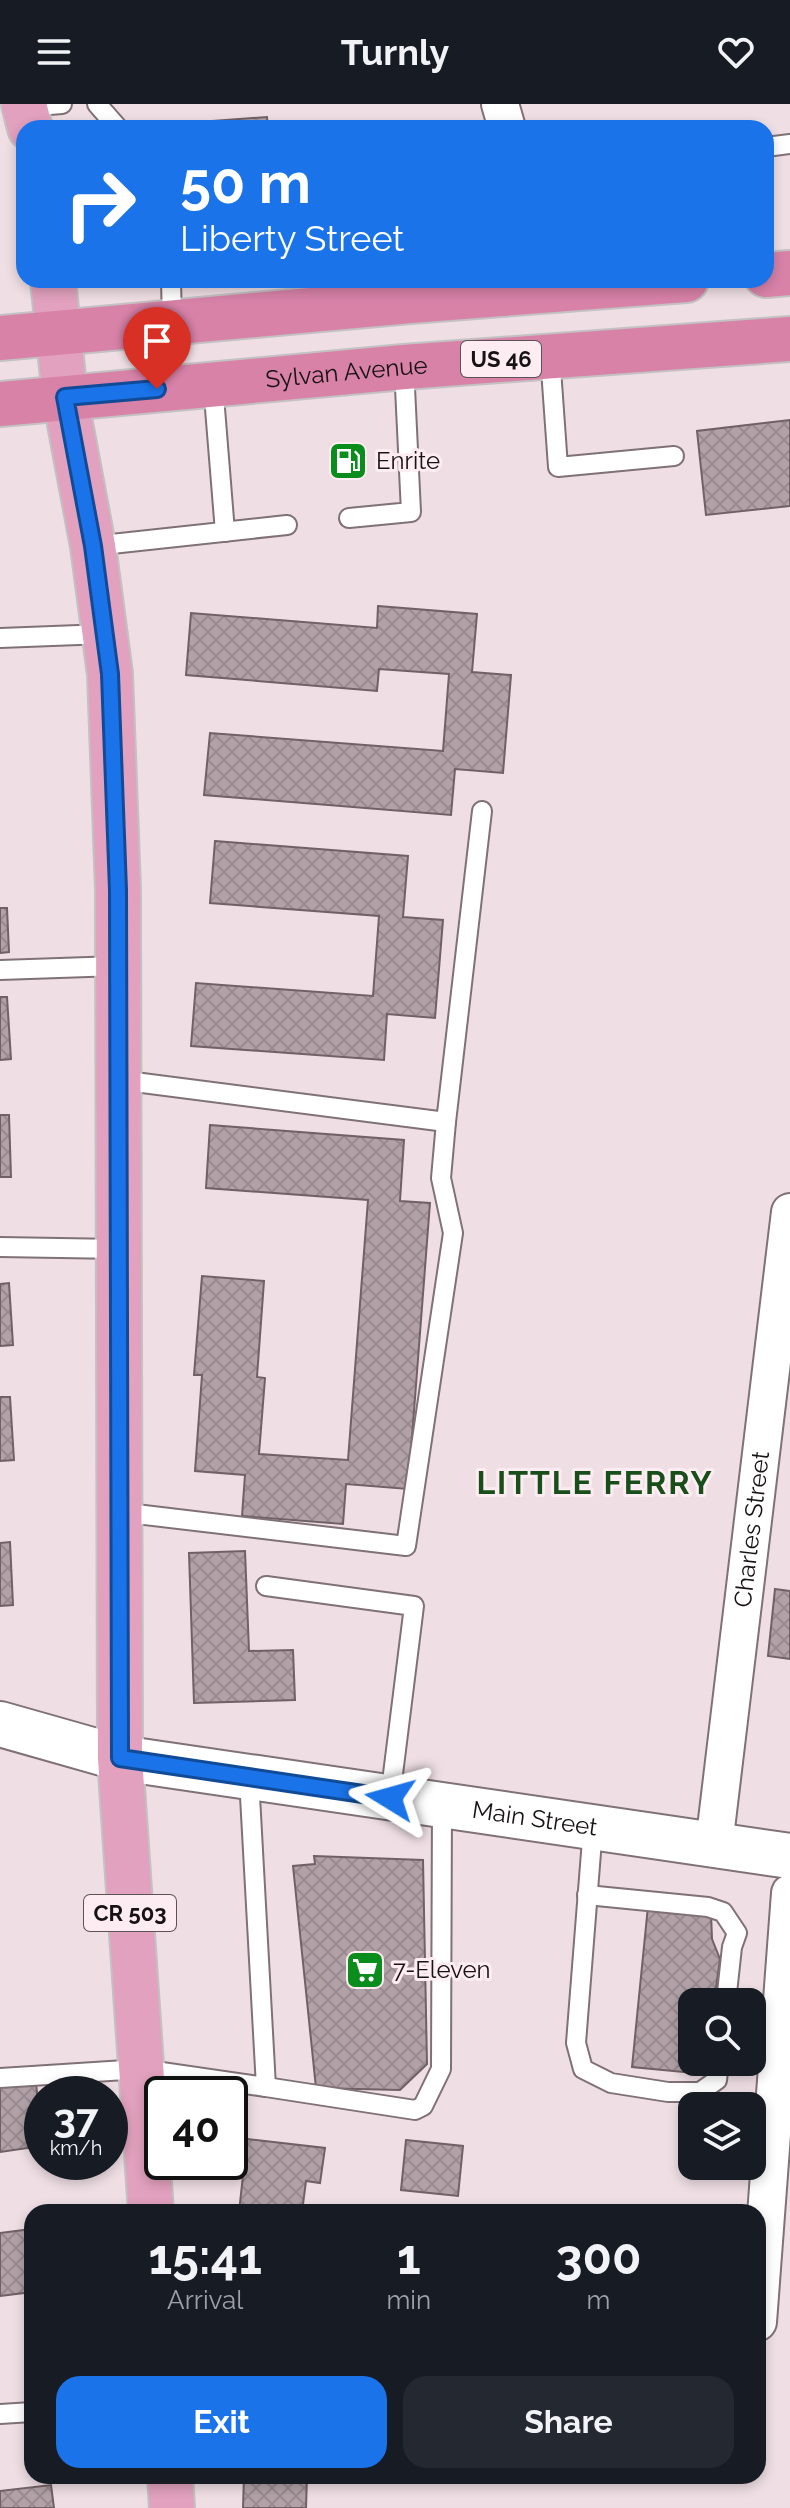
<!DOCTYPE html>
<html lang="en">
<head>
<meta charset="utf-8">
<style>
  :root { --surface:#171b24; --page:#242831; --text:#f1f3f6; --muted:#9ea1a6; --accent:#1a73e8 }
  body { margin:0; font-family:Raleway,sans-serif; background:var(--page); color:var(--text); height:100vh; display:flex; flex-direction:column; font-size:30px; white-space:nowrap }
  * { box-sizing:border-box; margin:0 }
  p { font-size:26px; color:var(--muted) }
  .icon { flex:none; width:44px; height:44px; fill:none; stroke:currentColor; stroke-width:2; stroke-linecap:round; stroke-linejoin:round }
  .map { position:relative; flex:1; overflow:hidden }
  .side { position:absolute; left:24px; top:2100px; width:742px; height:280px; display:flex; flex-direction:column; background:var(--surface); border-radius:24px; box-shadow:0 4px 12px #0003 }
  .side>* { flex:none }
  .hud { position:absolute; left:16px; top:16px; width:758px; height:168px; border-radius:24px; box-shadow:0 4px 12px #0003; background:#1a73e8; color:#fff; overflow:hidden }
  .controls { position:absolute; left:678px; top:1884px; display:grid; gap:16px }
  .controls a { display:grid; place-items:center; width:88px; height:88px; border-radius:16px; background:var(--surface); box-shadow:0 4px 12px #0003; font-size:40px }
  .speed { position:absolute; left:24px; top:1972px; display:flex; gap:16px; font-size:40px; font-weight:700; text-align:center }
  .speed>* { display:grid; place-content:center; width:104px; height:104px; border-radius:50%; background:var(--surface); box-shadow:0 4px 12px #0003; line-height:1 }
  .speed small { font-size:20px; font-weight:400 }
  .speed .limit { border:4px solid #111; border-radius:12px; background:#fff; color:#111 }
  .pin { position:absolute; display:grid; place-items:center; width:68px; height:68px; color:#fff; margin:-82px -34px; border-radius:50% 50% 50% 0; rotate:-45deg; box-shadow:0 0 8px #0007 }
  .pin .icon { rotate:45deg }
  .me { position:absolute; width:88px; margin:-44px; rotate:278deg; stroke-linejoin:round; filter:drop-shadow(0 0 6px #0008) }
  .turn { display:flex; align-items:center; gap:28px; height:168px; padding:0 32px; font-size:36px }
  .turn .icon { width:104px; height:104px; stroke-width:2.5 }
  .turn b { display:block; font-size:56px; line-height:68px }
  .eta { display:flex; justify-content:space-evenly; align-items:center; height:136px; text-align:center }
  .eta b { font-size:48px; font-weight:700; line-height:56px }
  .button { display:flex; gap:16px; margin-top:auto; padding:16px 32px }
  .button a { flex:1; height:92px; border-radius:24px; background:var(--accent); color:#fff; font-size:32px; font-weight:700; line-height:92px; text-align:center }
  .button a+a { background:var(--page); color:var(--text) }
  header { display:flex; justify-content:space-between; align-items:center; height:104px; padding:0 32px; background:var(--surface); font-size:36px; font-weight:700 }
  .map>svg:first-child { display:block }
  .building { fill:url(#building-cross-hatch); stroke:#706166; stroke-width:2 }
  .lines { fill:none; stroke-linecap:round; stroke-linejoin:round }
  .service-casing { stroke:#7f7176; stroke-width:22 }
  .minor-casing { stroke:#7f7176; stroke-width:40 }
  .tertiary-casing { stroke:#7f7176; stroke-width:48 }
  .primary-casing { stroke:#c3c1c2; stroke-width:48 }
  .trunk-casing { stroke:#c3c1c2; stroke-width:48 }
  .service { stroke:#fff; stroke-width:18 }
  .minor { stroke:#fff; stroke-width:36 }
  .tertiary { stroke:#fff; stroke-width:44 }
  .primary { stroke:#e2a1be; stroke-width:44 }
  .trunk { stroke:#d882a8; stroke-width:44 }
  .route-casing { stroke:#114b97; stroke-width:20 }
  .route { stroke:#1a73e8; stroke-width:14 }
  .labels { text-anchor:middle; stroke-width:6; stroke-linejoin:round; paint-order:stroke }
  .shield { fill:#fdecf2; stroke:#5c5357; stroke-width:2 }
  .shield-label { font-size:22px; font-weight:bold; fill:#171214 }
  .street-label { font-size:24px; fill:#171214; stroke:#fdecf2 }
  .poi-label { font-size:24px; fill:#171214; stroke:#fdecf2; text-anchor:start }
  .district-label { font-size:32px; font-weight:bold; letter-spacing:2px; fill:#184e1a; stroke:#fdecf2 }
</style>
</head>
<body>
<header><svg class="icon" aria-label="menu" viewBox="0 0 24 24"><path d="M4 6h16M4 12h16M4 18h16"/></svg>Turnly<svg class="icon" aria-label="heart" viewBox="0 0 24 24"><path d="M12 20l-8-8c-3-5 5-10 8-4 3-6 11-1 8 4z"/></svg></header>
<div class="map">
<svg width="790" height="2404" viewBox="0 0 790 2404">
  <defs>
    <pattern id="building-cross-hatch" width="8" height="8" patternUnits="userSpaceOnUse" patternTransform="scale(2)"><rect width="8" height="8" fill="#b2a2a8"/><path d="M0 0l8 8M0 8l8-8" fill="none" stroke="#988a90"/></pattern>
  </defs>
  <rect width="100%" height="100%" fill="#efdfe5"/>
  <!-- building -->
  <g class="building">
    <polygon points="267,13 268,24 186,24 186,19"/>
    <polygon points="790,316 790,402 706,411 697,327"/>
    <polygon points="378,502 477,510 472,568 511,571 503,669 455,665 451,711 204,691 210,629 443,647 449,570 379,565 377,587 186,571 191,509 377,524"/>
    <polygon points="215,737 408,752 403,813 443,816 435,914 387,910 384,956 191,942 196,879 373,892 379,812 210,799"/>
    <polygon points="0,804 7,804 9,848 0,849"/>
    <polygon points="0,893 7,893 11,955 0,956"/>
    <polygon points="0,1011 9,1011 11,1073 0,1073"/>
    <polygon points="210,1021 404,1036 400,1097 430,1099 408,1385 346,1380 343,1420 242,1412 245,1371 195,1367 202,1271 194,1271 202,1172 264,1177 257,1273 265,1274 259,1350 348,1356 368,1096 206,1084"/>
    <polygon points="9,1179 13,1241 0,1242 0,1180"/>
    <polygon points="0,1293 10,1293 14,1356 0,1357"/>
    <polygon points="10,1438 13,1501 0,1502 0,1439"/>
    <polygon points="245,1447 249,1547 293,1546 295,1596 194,1599 189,1449"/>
    <polygon points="775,1485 790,1487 790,1555 768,1552"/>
    <polygon points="314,1752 423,1756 427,1960 400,1986 316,1984 293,1762 315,1760"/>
    <polygon points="648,1802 711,1809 712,1835 720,1855 714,1898 692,1898 692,1958 706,1958 704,1970 632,1963"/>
    <polygon points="36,1978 42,2042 0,2048 0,1982"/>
    <polygon points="247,2035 325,2044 320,2079 306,2077 302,2108 239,2108"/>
    <polygon points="406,2036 463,2042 458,2092 401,2086"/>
    <polygon points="32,2125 32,2188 0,2192 0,2129"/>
    <polygon points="244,2372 307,2372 306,2404 243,2404"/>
    <polygon points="51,2381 54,2404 0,2404 0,2387"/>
  </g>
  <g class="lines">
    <defs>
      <g id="service">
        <polyline points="97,0 118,24"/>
        <polyline points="25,3 62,0"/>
        <polyline points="766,43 790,40"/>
        <polyline points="171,176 172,219"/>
        <polyline points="550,251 558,363 674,352"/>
        <polyline points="213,280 225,428"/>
        <polyline points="349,414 411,408 404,263"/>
        <polyline points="93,442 287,421"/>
        <polyline points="0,534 105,530"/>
        <polyline points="0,866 118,862"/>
        <polyline points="119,976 446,1018 482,707"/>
        <polyline points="0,1143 119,1145"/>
        <polyline points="119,1408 406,1442 453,1129 441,1074 446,1018"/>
        <polyline points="266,1482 414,1502 390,1694"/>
        <polyline points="593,1723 576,1939 583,1965 611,1979 668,1988 700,1988 717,1976 719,1958"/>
        <polyline points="587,1791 708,1803 723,1808 737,1829 732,1843 726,1898"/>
        <polyline points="0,1974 141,1965 266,1983 249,1674"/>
        <polyline points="266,1983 415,2006 423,2002 441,1965 442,1701"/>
        <polyline points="0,2310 32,2308"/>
      </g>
      <g id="minor">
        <polyline points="500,0 507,24"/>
        <path id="s1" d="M714,1741L790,1108"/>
        <polyline points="758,2218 790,1789"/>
      </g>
      <g id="tertiary">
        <path id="s2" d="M0,1620L120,1654L790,1752"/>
      </g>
      <g id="primary">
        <polyline points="24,0 30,24"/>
        <polyline points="53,176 65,293 93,442 110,570 118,786 120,1654 151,2108"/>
        <polyline points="170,2372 172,2404"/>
      </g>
      <g id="trunk">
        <polyline points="766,171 790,169"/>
        <polyline points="0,234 410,197 686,176"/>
        <path id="s3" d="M0,300L404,263L790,235"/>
      </g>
    </defs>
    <!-- service casing -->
    <use href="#service" class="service-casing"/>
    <!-- minor casing -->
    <use href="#minor" class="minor-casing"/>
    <!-- tertiary casing -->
    <use href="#tertiary" class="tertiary-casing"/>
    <!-- primary casing -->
    <use href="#primary" class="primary-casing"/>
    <!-- trunk casing -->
    <use href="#trunk" class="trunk-casing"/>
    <!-- service -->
    <use href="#service" class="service"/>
    <!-- minor -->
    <use href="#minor" class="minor"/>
    <!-- tertiary -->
    <use href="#tertiary" class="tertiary"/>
    <!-- primary -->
    <use href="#primary" class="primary"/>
    <!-- trunk -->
    <use href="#trunk" class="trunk"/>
  </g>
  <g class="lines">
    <defs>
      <polyline id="route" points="157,285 65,293 93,442 110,570 118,786 120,1654 390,1694"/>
    </defs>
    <!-- route casing -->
    <use href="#route" class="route-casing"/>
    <!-- route -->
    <use href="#route" class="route"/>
  </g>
  <!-- icons -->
  <defs>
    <symbol id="fuel-square" viewBox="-11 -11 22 22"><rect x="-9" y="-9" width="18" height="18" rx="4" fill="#0a8d1c" stroke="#fdecf2"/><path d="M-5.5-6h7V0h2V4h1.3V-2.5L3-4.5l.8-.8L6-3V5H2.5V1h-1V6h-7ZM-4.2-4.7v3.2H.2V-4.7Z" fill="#fff"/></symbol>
    <symbol id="supermarket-square" viewBox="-11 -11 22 22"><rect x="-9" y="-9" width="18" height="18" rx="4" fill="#0a8d1c" stroke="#fdecf2"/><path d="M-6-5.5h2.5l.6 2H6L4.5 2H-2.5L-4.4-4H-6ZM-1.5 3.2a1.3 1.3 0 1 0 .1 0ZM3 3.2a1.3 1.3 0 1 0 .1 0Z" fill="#fff"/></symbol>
  </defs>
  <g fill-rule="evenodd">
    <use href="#fuel-square" x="326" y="335" width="44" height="44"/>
    <use href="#supermarket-square" x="343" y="1844" width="44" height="44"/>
  </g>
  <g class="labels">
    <!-- shield labels -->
    <g class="shield">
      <rect x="461" y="237" width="80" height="36" rx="6"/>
      <rect x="84" y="1791" width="92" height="36" rx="6"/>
    </g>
    <g class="shield-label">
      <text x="501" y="263">US 46</text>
      <text x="130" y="1817">CR 503</text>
    </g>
    <!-- street labels -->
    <g class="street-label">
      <text dy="8" stroke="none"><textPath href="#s3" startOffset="348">Sylvan Avenue</textPath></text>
      <text dy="8" stroke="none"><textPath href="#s1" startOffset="318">Charles Street</textPath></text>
      <text dy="8" stroke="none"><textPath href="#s2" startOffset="544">Main Street</textPath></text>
    </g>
    <!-- poi labels -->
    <g class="poi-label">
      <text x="376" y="365">Enrite</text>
      <text x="393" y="1874">7-Eleven</text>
    </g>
    <!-- district labels -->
    <g class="district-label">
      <text x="595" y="1390">LITTLE FERRY</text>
    </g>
  </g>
</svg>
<div class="controls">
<a><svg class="icon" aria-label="search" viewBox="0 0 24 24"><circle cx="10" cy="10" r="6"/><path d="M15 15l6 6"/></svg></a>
<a><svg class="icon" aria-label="layers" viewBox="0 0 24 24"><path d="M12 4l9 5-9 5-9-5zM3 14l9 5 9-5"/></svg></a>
</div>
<div class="speed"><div>37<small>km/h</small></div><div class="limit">40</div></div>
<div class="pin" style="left:157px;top:285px;background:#d93025"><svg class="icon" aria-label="arrive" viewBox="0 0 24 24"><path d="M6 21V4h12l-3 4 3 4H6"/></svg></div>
<svg class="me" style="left:390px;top:1694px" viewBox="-20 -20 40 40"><path d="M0-17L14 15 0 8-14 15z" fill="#1a73e8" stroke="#fff" stroke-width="4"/></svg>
<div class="hud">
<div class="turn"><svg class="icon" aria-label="right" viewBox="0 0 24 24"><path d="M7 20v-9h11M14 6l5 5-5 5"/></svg><div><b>50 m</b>Liberty Street</div></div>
</div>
<section class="side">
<div class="eta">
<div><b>15:41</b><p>Arrival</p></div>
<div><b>1</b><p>min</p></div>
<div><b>300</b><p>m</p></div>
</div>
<div class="button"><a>Exit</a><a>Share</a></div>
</section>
</div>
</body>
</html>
